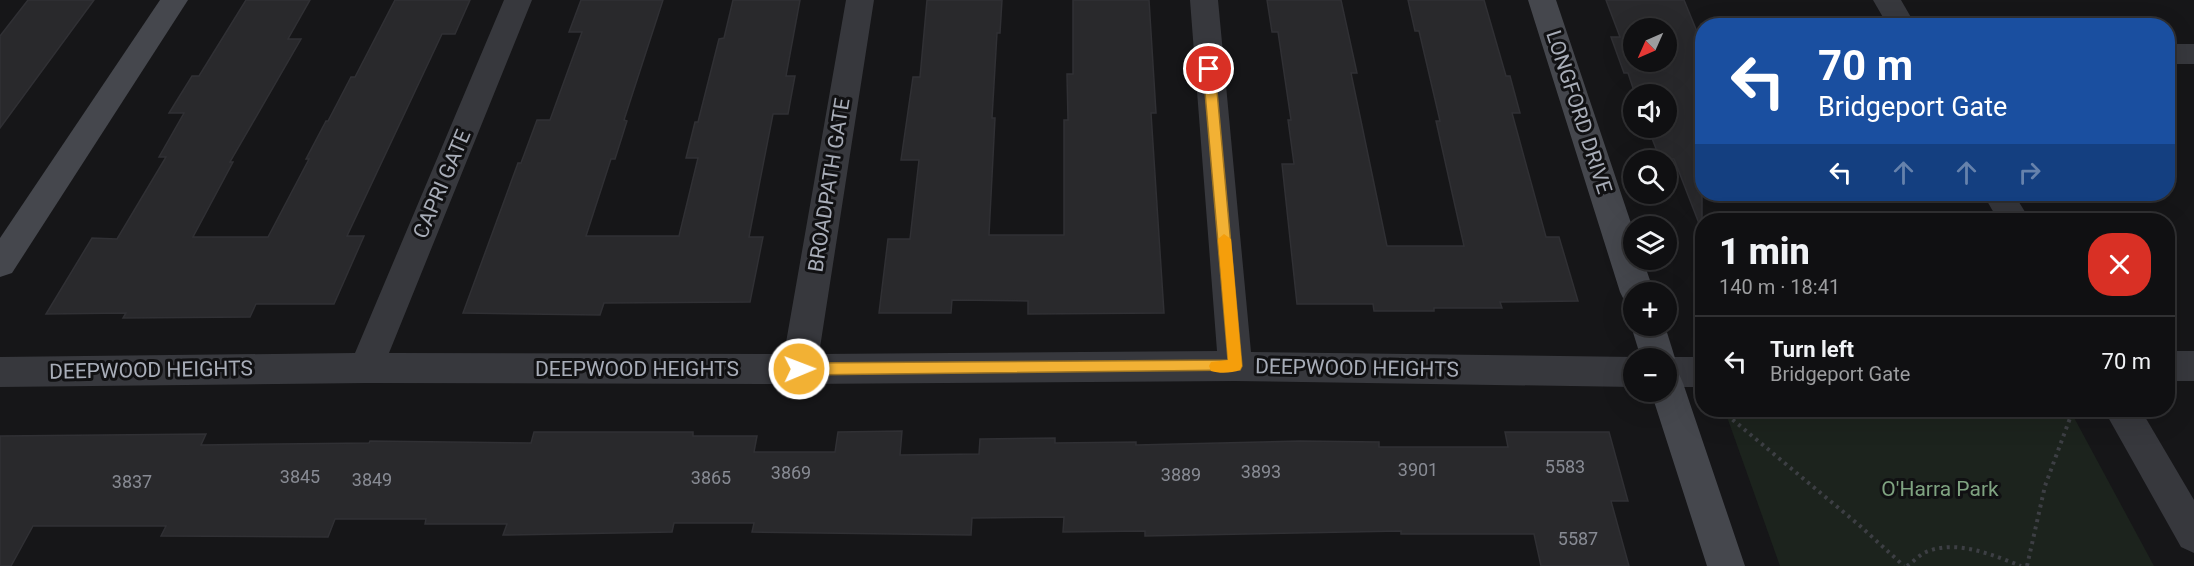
<!DOCTYPE html>
<html lang="en">
<head>
<meta charset="utf-8">
<style>
  :root { --surface:#101012; --page:#19191b; --text:#f1f3f6; --muted:#9c9d9f; --line:#303032 }
  body { margin:0; font-family:Roboto,sans-serif; background:var(--page); color:var(--text); height:100vh; display:flex; flex-direction:column; font-size:22px; white-space:nowrap }
  * { box-sizing:border-box; margin:0 }
  p { font-size:20px; color:var(--muted) }
  .icon { flex:none; width:33px; height:33px; fill:none; stroke:currentColor; stroke-width:2; stroke-linecap:round; stroke-linejoin:round }
  .map { position:relative; flex:1; overflow:hidden }
  .details { position:absolute; left:1695px; top:213px; width:480px; height:204px; display:flex; flex-direction:column; background:var(--surface); border-radius:24px; box-shadow:0 6px 24px #0002,0 0 0 2px var(--line) }
  .details>* { flex:none }
  .guide { position:absolute; left:1695px; top:18px; width:480px; height:183px; border-radius:24px; box-shadow:0 6px 24px #0002,0 0 0 2px var(--line); background:#1a4fa0; color:#fff; overflow:hidden }
  .needle { width:39px; rotate:225deg }
  .fabs { position:absolute; left:1623px; top:18px; display:grid; gap:12px }
  .fabs a { display:grid; place-items:center; width:54px; height:54px; border-radius:50%; background:var(--surface); box-shadow:0 6px 24px #0002,0 0 0 2px var(--line); font-size:30px }
  .pin { position:absolute; display:grid; place-items:center; width:51px; height:51px; color:#fff; margin:-26px; border:3px solid #fff; border-radius:50%; box-shadow:0 2px 6px #0007 }
  .me { position:absolute; width:66px; margin:-33px; rotate:89deg; stroke-linejoin:round; filter:drop-shadow(0 0 4px #0008) }
  .turn { display:flex; align-items:center; gap:21px; height:126px; padding:0 24px; font-size:27px }
  .turn .icon { width:78px; height:78px; stroke-width:2.5 }
  .turn b { display:block; font-size:42px; line-height:51px }
  .lanes { display:flex; align-items:center; height:57px; padding:0 24px; background:#0003; justify-content:center; gap:30px; direction:ltr }
  .lanes .off { opacity:.35 }
  .round { display:grid; place-items:center; flex:none; width:63px; height:63px; border-radius:24px; background:var(--page) }
  .summary { display:flex; align-items:center; justify-content:space-between; height:102px; padding:0 24px }
  h1 { font-size:36px; font-weight:800; line-height:45px }
  ul { padding:0; list-style:none }
  li { display:flex; align-items:center; gap:18px; height:90px; padding:0 24px; border-top:2px solid var(--line) }
  li div { flex:1 }
  li b { display:block; font-size:22px }
  li em { font-style:normal }
  .map>svg:first-child { display:block }
  .green { fill:#1c231d }
  .building { fill:#29292c; stroke:#303034; stroke-width:1.5; fill-rule:evenodd }
  .lines { fill:none; stroke-linecap:round; stroke-linejoin:round }
  .path { stroke:#3d3f44; stroke-width:4; stroke-dasharray:3 4.5; stroke-linecap:butt }
  .street { fill:#37383d; fill-rule:evenodd }
  .secondary { fill:#45474d; fill-rule:evenodd }
  .route { fill:#f2b134; stroke:#9d7322; stroke-width:1.5 }
  .slow { fill:#f59e0b }
  .labels { text-anchor:middle; stroke-width:6; stroke-linejoin:round; paint-order:stroke }
  .number-label { font-size:18px; fill:#888b94 }
  .street-label { font-size:21px; fill:#a8adb8; stroke:#111113 }
  .park-label { font-size:21px; fill:#7fa381; stroke:#111113 }
</style>
</head>
<body>
<div class="map">
<svg width="2194" height="566" viewBox="0 0 2194 566">
  <rect width="100%" height="100%" fill="#161618"/>
  <!-- green -->
  <polygon class="green" points="2071,412 2154,566 1780,566 1726,414"/>
  <!-- building -->
  <g class="building">
    <polygon points="28,0 94,0 0,128 0,36"/>
    <polygon points="246,0 310,0 288,39 301,39 230,162 233,162 193,237 268,237 309,159 306,159 326,121 328,121 351,77 355,77 395,0 470,0 455,34 442,34 347,236 364,236 334,304 256,304 250,317 123,318 126,313 46,314 92,238 117,239 166,157 159,157 184,113 169,113 192,76 199,76"/>
    <polygon points="581,0 663,0 624,120 627,121 615,159 611,159 586,236 679,236 698,158 686,158 695,122 698,122 719,39 724,38 733,0 800,0 786,76 795,76 788,114 773,114 749,237 763,237 750,302 604,303 600,315 463,313 518,163 521,163 537,120 550,120 582,32 569,32"/>
    <polygon points="927,0 1002,0 1000,33 997,33 992,118 995,118 989,235 1064,235 1064,120 1068,120 1067,74 1073,74 1073,0 1149,0 1156,113 1151,113 1164,313 1028,314 1028,301 952,300 951,313 879,313 888,239 910,239 919,160 901,160 913,77 920,77"/>
    <polygon points="1267,0 1341,0 1357,73 1351,73 1387,246 1464,246 1436,121 1440,121 1419,31 1415,31 1408,0 1484,0 1506,76 1510,76 1520,113 1512,113 1546,237 1559,237 1578,301 1500,302 1502,308 1434,308 1434,311 1374,311 1373,304 1297,304 1282,164 1294,164 1288,120 1291,120 1278,32 1272,32"/>
    <path d="M1606,0H1684L1702,44V225L1700,226L1674,159H1660L1648,128H1666V94H1635L1628,73H1624L1611,37H1620ZM1634,28H1666V62H1634Z"/>
    <polygon points="902,431 900,455 979,454 980,439 1055,438 1055,443 1136,442 1136,445 1300,441 1379,442 1379,447 1508,447 1505,432 1609,432 1628,501 1611,501 1629,566 1541,566 1534,534 1401,534 1401,531 1145,536 1145,531 1063,532 1064,517 972,518 971,535 752,532 754,523 674,523 672,532 503,535 507,524 425,524 426,519 335,519 328,537 161,536 166,526 33,526 11,566 0,566 0,436 206,434 201,445 369,443 370,441 531,443 534,432 693,432 693,436 757,436 754,452 835,452 838,432"/>
  </g>
  <g class="lines">
    <!-- path -->
    <g class="path">
      <polyline points="1721,410 1859,525 1904,566"/>
      <path d="M1907,566C1913,562 1919,555 1926,552C1956,539 1993,555 2021,566"/>
      <polyline points="2027,566 2045,486 2073,410"/>
    </g>
    <!-- street -->
    <g class="street">
      <polygon points="504,0 532,0 389,353 784,354 846,0 874,0 819,354 1217,351 1190,0 1218,0 1251,352 1634,357 1638,358 1634,358 1634,387 1235,381 799,384 366,383 0,387 0,357 355,353"/>
      <polygon points="1873,0 1901,0 1916,26 1888,26"/>
      <rect x="2168" y="44" width="26" height="20"/>
      <polygon points="1983,194 2014,194 2030,220 1998,220"/>
      <rect x="2168" y="351" width="26" height="30"/>
      <polygon points="1666,357 1702,357 1702,387 1666,387 1666,358 1662,358"/>
      <polygon points="2104,410 2141,410 2194,500 2194,553 2181,547"/>
    </g>
    <!-- secondary -->
    <g class="secondary">
      <polygon points="160,0 188,0 12,273 0,277 0,238"/>
      <polygon points="1528,0 1556,0 1634,232 1634,260 1643,260 1654,292 1634,292 1634,304 1625,302 1620,292"/>
      <polygon points="1634,321 1634,326 1665,326 1675,358 1668,369 1678,372 1683,383 1745,566 1707,566 1651,392 1666,392 1666,358 1641,358 1631,326"/>
    </g>
  </g>
  <!-- route -->
  <polygon class="route" points="1209,65 1215,69 1242,366 1240,370 799,375 794,374 791,369 794,365 799,363 1228,360 1203,69"/>
  <!-- slow -->
  <path class="slow" d="M1224,234L1231,239L1242,366L1240,370C1232,373 1220,374 1211,371L1209,366L1211,362L1228,360L1218,239Z"/>
  <g class="labels">
    <!-- number labels -->
    <g class="number-label">
      <text x="1565" y="473">5583</text>
      <text x="1418" y="476">3901</text>
      <text x="1261" y="478">3893</text>
      <text x="791" y="479">3869</text>
      <text x="1181" y="481">3889</text>
      <text x="300" y="483">3845</text>
      <text x="711" y="484">3865</text>
      <text x="372" y="486">3849</text>
      <text x="132" y="488">3837</text>
      <text x="1578" y="545">5587</text>
    </g>
    <!-- street labels -->
    <g class="street-label">
      <text transform="translate(1579 112) rotate(72)" y="7">LONGFORD DRIVE</text>
      <text transform="translate(442 184) rotate(-67)" y="7">CAPRI GATE</text>
      <text transform="translate(829 185) rotate(-81)" y="7">BROADPATH GATE</text>
      <text transform="translate(1357 368) rotate(1)" y="7">DEEPWOOD HEIGHTS</text>
      <text x="637" y="376">DEEPWOOD HEIGHTS</text>
      <text transform="translate(151 370) rotate(-1)" y="7">DEEPWOOD HEIGHTS</text>
    </g>
    <!-- park labels -->
    <g class="park-label">
      <text x="1940" y="496">O'Harra Park</text>
    </g>
  </g>
</svg>
<div class="fabs">
<a><svg class="needle" viewBox="-14 -14 28 28"><path d="M0-13l5 13h-10z" fill="#e53935"/><path d="M0 13l5-13h-10z" fill="#9c9d9f"/></svg></a>
<a><svg class="icon" aria-label="sound" viewBox="0 0 24 24"><path d="M4 9h4l5-4v14l-5-4H4zM17 9q2 3 0 6"/></svg></a>
<a><svg class="icon" aria-label="search" viewBox="0 0 24 24"><circle cx="10" cy="10" r="6"/><path d="M15 15l6 6"/></svg></a>
<a><svg class="icon" aria-label="layers" viewBox="0 0 24 24"><path d="M12 4l9 5-9 5-9-5zM3 14l9 5 9-5"/></svg></a>
<a>+</a>
<a>−</a>
</div>
<div class="pin" style="left:1209px;top:69px;background:#d93025"><svg class="icon" aria-label="arrive" viewBox="0 0 24 24"><path d="M6 21V4h12l-3 4 3 4H6"/></svg></div>
<svg class="me" style="left:799px;top:369px" viewBox="-20 -20 40 40"><circle r="17" fill="#f2b134" stroke="#fff" stroke-width="3"/><path d="M0-11L8 9 0 5-8 9z" fill="#fff"/></svg>
<div class="guide">
<div class="turn"><svg class="icon" aria-label="left" viewBox="0 0 24 24"><path d="M17 20v-9H6M10 6l-5 5 5 5"/></svg><div><b>70 m</b>Bridgeport Gate</div></div>
<div class="lanes"><svg class="icon" aria-label="left" viewBox="0 0 24 24"><path d="M17 20v-9H6M10 6l-5 5 5 5"/></svg><svg class="icon off" aria-label="ahead" viewBox="0 0 24 24"><path d="M12 20V5M6 11l6-6 6 6"/></svg><svg class="icon off" aria-label="ahead" viewBox="0 0 24 24"><path d="M12 20V5M6 11l6-6 6 6"/></svg><svg class="icon off" aria-label="right" viewBox="0 0 24 24"><path d="M7 20v-9h11M14 6l5 5-5 5"/></svg></div>
</div>
<section class="details">
<div class="summary"><div><h1>1 min</h1><p>140 m · 18:41</p></div><a class="round" style="background:#d93025;color:#fff"><svg class="icon" aria-label="close" viewBox="0 0 24 24"><path d="M6 6l12 12M18 6L6 18"/></svg></a></div>
<ul>
<li><svg class="icon" aria-label="left" viewBox="0 0 24 24"><path d="M17 20v-9H6M10 6l-5 5 5 5"/></svg><div><b>Turn left</b><p>Bridgeport Gate</p></div><em>70 m</em></li>
</ul>
</section>
</div>
</body>
</html>
